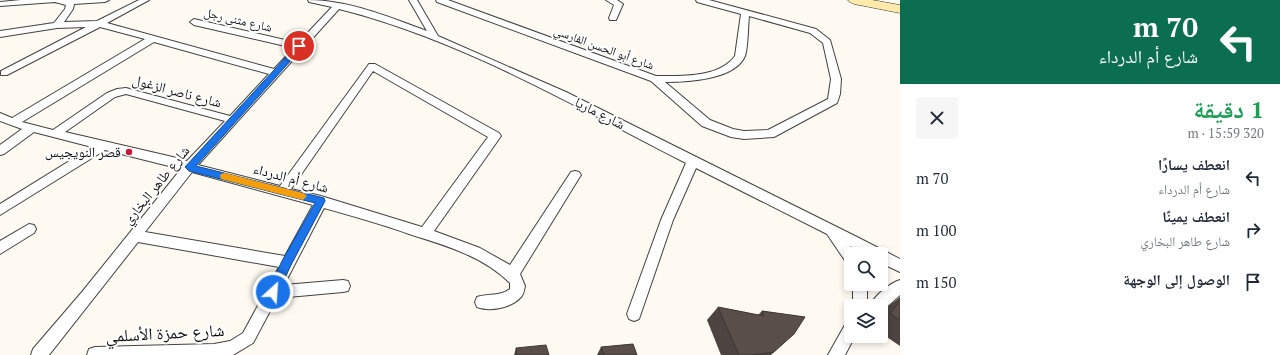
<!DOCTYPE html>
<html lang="ar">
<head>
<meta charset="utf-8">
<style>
  :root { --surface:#fff; --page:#f6f6f7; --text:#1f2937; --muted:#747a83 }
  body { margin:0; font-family:"PT Serif","Noto Naskh Arabic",serif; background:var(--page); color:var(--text); direction:rtl; height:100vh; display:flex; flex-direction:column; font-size:15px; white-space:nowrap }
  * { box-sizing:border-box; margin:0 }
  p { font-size:13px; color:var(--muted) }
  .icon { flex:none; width:22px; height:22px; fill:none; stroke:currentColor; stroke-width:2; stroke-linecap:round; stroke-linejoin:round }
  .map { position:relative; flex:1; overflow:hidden; direction:ltr }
  .side { display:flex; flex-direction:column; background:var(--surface); width:380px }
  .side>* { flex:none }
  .banner { background:#0b6e4f; color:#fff; overflow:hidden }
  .tools { position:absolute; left:844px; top:247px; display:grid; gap:8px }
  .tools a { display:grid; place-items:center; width:44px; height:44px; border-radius:4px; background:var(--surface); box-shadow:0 2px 6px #0003; font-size:20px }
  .pin { position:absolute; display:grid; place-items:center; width:34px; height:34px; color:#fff; margin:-17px; border:2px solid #fff; border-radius:50%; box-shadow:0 1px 4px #0007 }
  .me { position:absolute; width:44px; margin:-22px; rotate:26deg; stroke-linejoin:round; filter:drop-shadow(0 0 3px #0008) }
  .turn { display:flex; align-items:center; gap:14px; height:84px; padding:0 16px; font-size:18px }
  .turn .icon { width:52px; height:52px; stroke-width:2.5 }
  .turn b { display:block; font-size:28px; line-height:34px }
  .round { display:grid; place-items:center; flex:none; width:42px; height:42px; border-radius:4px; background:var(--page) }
  .overview { display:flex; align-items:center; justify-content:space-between; height:68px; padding:0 16px }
  h1 { font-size:24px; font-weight:800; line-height:30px; color:#1e9e55 }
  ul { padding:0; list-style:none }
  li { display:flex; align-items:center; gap:12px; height:52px; padding:0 16px }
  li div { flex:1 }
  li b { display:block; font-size:15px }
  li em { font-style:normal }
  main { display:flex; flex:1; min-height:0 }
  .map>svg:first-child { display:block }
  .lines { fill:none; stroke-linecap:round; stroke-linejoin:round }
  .street-casing { stroke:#424242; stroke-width:2 }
  .secondary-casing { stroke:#313131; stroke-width:1 }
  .street { fill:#fff; fill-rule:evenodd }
  .secondary { fill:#ffeaac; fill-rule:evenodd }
  .wall { fill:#4d4340 }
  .building { fill:#594e4a; stroke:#3e3734 }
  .route { fill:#1a73e8; stroke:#114b97 }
  .slow { fill:#f59e0b }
  .poi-dot { fill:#d01639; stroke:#fff; stroke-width:1.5 }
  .labels { text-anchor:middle; stroke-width:4; stroke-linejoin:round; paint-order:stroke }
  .far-street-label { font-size:12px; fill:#0f0f0f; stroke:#fff }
  .street-label { font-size:14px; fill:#0f0f0f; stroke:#fff }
  .poi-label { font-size:14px; fill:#0f0f0f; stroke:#fff; text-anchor:end }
  .near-street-label { font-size:17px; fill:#0f0f0f; stroke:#fff }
</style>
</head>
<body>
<main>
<section class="side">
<div class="banner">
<div class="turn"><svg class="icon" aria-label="left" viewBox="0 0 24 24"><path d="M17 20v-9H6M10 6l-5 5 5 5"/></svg><div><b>70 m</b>شارع أم الدرداء</div></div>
</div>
<div class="overview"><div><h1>1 دقيقة</h1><p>320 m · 15:59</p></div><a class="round"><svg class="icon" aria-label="close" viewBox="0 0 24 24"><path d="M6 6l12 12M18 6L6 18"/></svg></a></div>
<ul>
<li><svg class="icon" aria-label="left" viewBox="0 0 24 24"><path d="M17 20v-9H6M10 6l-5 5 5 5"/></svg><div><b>انعطف يسارًا</b><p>شارع أم الدرداء</p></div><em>70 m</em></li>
<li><svg class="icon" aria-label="right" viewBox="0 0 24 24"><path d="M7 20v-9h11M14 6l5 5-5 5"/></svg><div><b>انعطف يمينًا</b><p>شارع طاهر البخاري</p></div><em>100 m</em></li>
<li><svg class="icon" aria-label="arrive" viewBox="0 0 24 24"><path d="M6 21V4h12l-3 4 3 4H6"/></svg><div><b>الوصول إلى الوجهة</b></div><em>150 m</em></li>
</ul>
</section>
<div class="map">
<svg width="900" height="355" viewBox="0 0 900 355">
  <rect width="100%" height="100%" fill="#fffaf1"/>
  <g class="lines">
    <defs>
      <g id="street">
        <path d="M21,0H109L105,2L74,4L73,9L64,22L97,21L139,0H149L107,23L274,69L294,48L194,25L190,22L194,19L298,43L332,7L309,2L308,0C348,0 389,17 427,31L409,0H417L438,36L566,92L855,236L900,259V272L881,263V254H865L850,246L856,254H851V264L846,262L827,234L696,168L673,220L639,319L634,321L629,319L627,314L661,220L686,163C576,107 460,39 339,9L198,165L280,186L369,64H375L499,133L501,136L434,231L480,248L510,265L571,172L575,171L579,172L581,175L579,178L520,274L525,286C524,290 524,294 521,297C511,308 490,312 477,307L475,302L477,297C489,293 499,297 510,289V283C483,256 444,245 409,234C381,224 352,216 324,208L284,285L343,280L348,281L350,286L348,291L343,292L277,298L253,343L233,355H87L89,349L95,347L214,344L230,341L243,333L279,267L138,242L49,355H31L33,349L82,292L181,169L105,150L0,215V204L92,147L34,132L4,154L0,155V145L22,129L0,121V113L12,118L145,39L100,27L7,75H1V71L86,27L57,28L0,37V31L54,23L65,9L66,5L55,2L0,6V2ZM154,42L269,74L230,116L126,88L117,89L107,93L53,130L22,122ZM373,71L488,137L422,227L321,196L291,189ZM126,94L225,121L187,161L177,158L65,132L115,97ZM192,172L313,205L285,256L145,232Z"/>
        <path d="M436,0H448L656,76C681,76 719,78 735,56L741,14L697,2L696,0H709L816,29L830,40L841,79L840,94L837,103L774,137L744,139L731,137L702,126L651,81L437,2ZM749,16L810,33L823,43L831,79L828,99L768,130L744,131L733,129L710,120L665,82C686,82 735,80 745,56C748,48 748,26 749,16Z"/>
        <polygon points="606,0 617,0 623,4 616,20 610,20 609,18 614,5"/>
        <polygon points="29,224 34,225 36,229 34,233 0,254 0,241"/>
        <path d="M900,280V295L882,311H881V306H870C874,296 890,283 900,280Z"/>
        <rect x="853" y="284" width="14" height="22"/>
        <polygon points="851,321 851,336 855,336 845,355 828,355 846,323"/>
      </g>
      <polygon id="secondary" points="848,0 872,0 900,5 900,13 854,4 850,2"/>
    </defs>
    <!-- street casing -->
    <use href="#street" class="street-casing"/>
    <!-- secondary casing -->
    <use href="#secondary" class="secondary-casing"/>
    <!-- street -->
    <use href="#street" class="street"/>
    <!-- secondary -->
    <use href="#secondary" class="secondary"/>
  </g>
  <!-- wall -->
  <g class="wall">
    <polygon points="900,297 900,346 881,333 881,312"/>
    <polygon points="718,307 758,315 762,311 805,317 774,352 771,355 721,355 707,320"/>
    <polygon points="601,347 637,355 597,355"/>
    <polygon points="516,348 549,355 514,355"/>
  </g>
  <!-- building -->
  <g class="building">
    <polygon points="900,300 900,320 890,314"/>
    <polygon points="718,307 764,316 762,311 805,317 794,334 774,352 752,355 739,355"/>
    <polygon points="633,344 637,355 604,355 601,347"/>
    <polygon points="546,345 549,355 517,355 516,348"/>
  </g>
  <!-- route -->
  <polygon class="route" points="299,44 303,46 302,48 196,166 324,198 325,201 291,265 277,295 273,297 269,295 267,292 283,259 315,203 189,171 185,167 297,45"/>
  <!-- slow -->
  <polygon class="slow" points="225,173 303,193 307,196 303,200 221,179 220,176 221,174"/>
  <!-- markers -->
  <circle class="poi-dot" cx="129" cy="152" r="4"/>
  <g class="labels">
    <!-- far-street labels -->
    <g class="far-street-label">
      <text transform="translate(238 20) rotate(13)" y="4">شارع مثنى رجل</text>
      <text transform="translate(604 48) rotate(20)" y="4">شارع أبو الحسن الفارسي</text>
    </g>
    <!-- street labels -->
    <g class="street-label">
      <text transform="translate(177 91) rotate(15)" y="5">شارع ناصر الزغول</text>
      <text transform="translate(600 113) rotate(27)" y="5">شارع ماريا</text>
      <text transform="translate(291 178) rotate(15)" y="5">شارع أم الدرداء</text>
      <text transform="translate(156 185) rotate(-51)" y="5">شارع طاهر البخاري</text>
    </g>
    <!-- poi labels -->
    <g class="poi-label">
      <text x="121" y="157">قصر النويجيس</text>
    </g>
    <!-- near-street labels -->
    <g class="near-street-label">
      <text transform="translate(165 333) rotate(-3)" y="6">شارع حمزة الأسلمي</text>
    </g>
  </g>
</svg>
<div class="tools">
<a><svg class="icon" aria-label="search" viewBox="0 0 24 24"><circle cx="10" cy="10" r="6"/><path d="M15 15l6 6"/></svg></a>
<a><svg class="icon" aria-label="layers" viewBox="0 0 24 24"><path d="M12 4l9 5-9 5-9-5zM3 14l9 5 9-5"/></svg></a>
</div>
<div class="pin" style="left:299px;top:46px;background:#d93025"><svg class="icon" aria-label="arrive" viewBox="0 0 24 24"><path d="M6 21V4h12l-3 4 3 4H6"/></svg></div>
<svg class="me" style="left:273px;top:292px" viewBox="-20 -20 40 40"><circle r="17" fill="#1a73e8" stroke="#fff" stroke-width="3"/><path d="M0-11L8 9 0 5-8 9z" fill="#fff"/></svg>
</div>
</main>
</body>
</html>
